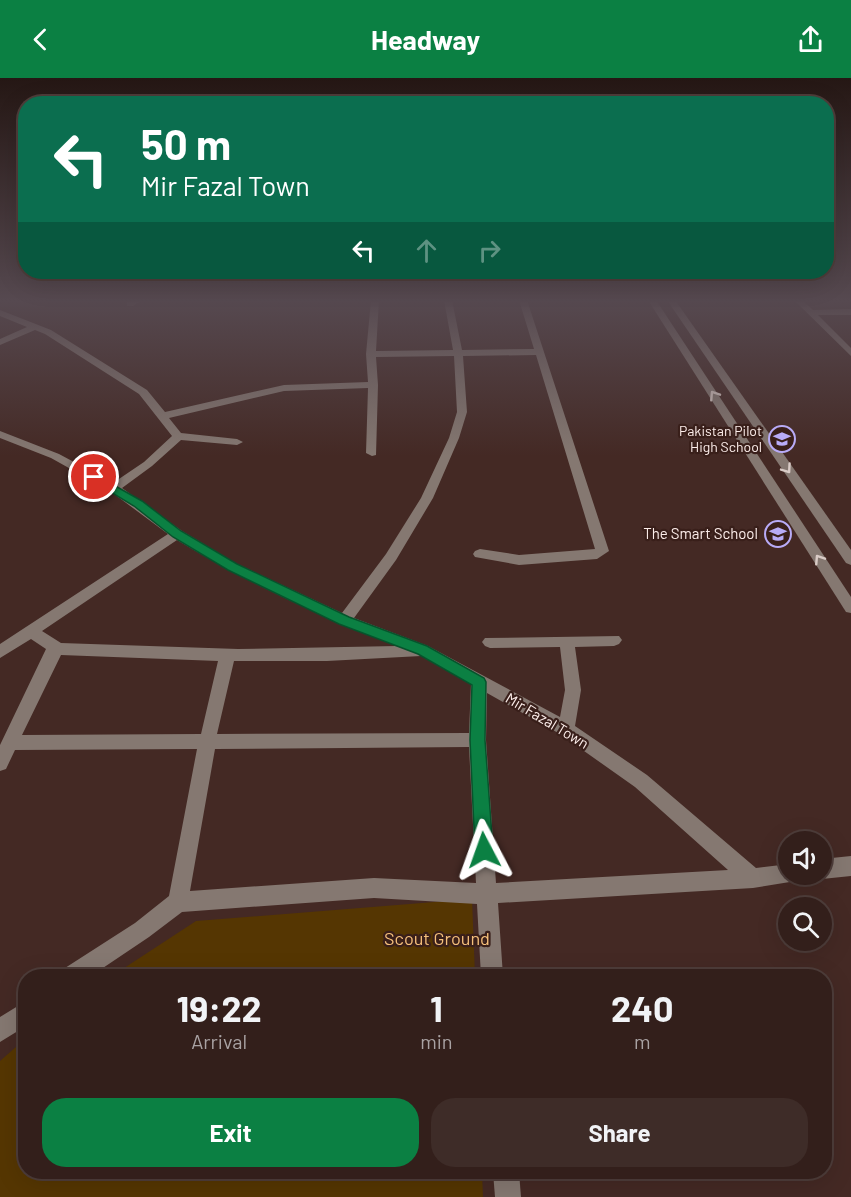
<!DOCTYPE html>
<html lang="en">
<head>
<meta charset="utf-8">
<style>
  :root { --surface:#331f1b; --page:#3e2c28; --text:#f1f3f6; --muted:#a9a2a3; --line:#4e3d3a; --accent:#0b8043 }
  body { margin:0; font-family:Barlow,sans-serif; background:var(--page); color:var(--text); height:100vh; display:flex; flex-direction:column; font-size:22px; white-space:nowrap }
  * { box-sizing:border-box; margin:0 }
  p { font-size:20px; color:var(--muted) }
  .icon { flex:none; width:33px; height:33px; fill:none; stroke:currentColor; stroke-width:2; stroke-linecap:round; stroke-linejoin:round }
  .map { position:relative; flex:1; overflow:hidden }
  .sheet { position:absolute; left:18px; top:891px; width:814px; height:210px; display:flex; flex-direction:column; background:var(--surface); border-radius:24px; box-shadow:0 6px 24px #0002,0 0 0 2px var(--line) }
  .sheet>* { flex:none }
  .top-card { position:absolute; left:18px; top:18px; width:816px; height:183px; border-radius:24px; box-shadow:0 6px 24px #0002,0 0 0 2px var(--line); background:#0b6e4f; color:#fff; overflow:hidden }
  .controls { position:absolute; left:778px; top:753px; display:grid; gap:12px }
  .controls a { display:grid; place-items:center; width:54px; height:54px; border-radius:50%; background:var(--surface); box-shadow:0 6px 24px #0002,0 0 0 2px var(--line); font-size:30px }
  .pin { position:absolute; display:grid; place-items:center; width:51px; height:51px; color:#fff; margin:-26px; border:3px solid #fff; border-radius:50%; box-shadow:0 2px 6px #0007 }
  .me { position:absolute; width:66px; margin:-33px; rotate:356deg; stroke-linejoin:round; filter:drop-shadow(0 0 4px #0008) }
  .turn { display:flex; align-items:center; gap:21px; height:126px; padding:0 24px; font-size:27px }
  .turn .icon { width:78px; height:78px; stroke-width:2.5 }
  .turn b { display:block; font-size:42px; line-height:51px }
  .lanes { display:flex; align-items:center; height:57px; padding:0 24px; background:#0003; justify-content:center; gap:30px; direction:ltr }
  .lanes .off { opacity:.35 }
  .eta { display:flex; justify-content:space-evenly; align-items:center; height:102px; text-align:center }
  .eta b { font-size:36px; font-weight:700; line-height:42px }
  .primary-button { display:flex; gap:12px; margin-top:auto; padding:12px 24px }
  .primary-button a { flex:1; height:69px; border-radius:24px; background:var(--accent); color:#fff; font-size:24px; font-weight:700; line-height:69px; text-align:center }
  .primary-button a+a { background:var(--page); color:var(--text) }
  header { display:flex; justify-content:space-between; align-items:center; height:78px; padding:0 24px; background:var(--accent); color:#fff; font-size:27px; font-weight:700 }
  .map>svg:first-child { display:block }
  .green { fill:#553602 }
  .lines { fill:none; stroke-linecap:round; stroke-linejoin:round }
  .minor { fill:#857871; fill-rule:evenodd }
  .oneway { stroke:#d9cbc6 }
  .route { fill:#0b8043; stroke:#07532c; stroke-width:1.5 }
  .labels { text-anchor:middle; stroke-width:4.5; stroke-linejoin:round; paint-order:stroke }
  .far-poi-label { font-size:14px; fill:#fdeeeb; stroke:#391f1a; text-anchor:end }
  .poi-label { font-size:15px; fill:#fdeeeb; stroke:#391f1a; text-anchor:end }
  .street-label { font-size:15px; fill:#fdeeeb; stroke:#391f1a }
  .near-park-label { font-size:18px; fill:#f6c07b; stroke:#391f1a }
</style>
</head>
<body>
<header><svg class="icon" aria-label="back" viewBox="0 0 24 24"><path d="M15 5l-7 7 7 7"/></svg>Headway<svg class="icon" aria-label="share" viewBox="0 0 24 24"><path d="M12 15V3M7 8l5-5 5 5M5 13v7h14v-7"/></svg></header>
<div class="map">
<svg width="851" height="1119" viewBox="0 0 851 1119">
  <rect width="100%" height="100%" fill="#442924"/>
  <!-- green -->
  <g class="green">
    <polygon points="472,821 475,898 112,898 196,843"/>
    <polygon points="25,961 26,1094 482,1094 483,1119 0,1119 0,983"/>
  </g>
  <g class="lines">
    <!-- minor -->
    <g class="minor">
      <polygon points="132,222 142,222 133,228 127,228 127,224"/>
      <path d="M371,222H379L376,273L453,272L444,222H452L462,272L534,271L519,222H527L609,473L597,481L519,487L475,479L473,476L475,473L480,471L519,477L595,471L536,277L463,278L467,334L459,360L433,420L396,482L354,540L428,568L560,639L565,612L560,569L490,570L485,568L482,564L485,560L619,558L622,562L619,566L614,568L575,569L581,612L575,648L647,697L756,790L789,786V796H799L796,803L753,810L498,825L503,898H481L477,826L374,820L182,834L149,859L91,898H62L65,890L135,845L169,818L197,671L15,672L6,691L0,693V667L46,571L31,561L0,580V566L168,456L110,413L51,380L0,360V353L59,376L113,405L144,384L172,358L139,316L45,256L35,252L0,267V261L27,249L0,238V232L51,252L147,312L165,334L284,307L368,304L366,276ZM454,278L457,334L449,360L421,420L386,476L342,535L237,486L182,453L122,410L152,388L181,362L237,367L243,364L237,361L181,355L169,340L284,313L368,310L366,375L372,378L376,377L378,307L376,279ZM177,462C247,504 321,539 397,568L238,571L61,565L42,553ZM61,577L218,583L201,656L22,657ZM421,578L471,606L469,655L217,656L234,583H327ZM487,615L560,656L635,709L728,792L496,805L486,662ZM469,669L476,805L374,800L190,813L215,671Z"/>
      <polygon points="648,222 656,222 851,519 851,535 846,534"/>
      <polygon points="667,222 675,222 851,472 851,487 846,485"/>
      <polygon points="794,222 802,222 813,232 851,231 851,237 818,237 851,270 851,278"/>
      <polygon points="851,778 851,798 822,801 815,798 822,796 822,781"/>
      <polygon points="26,923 26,948 0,964 0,939"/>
      <polygon points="493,1094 519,1094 521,1119 495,1119"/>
    </g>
  </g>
  <!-- one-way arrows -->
  <defs><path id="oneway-chevron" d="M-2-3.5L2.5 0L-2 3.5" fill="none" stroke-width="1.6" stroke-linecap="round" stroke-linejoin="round" transform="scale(1.5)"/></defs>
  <g class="oneway">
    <use href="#oneway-chevron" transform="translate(714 317) rotate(-123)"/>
    <use href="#oneway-chevron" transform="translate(787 391) rotate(55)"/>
    <use href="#oneway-chevron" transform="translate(819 481) rotate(-123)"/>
  </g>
  <!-- sky -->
  <linearGradient id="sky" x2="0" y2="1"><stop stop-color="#251714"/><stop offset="0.59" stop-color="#564950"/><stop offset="1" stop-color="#564950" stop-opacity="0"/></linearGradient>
  <rect width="851" height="378" fill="url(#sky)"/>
  <!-- route -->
  <polygon class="route" points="94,396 142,423 181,453 237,486 349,539 427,568 484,600 486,604 485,662 493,772 490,778 484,781 478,778 475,772 470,662 472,607 418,576 339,546 228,492 173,459 134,428 91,402 91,397"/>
  <!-- icons -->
  <defs>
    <symbol id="school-ring" viewBox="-11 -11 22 22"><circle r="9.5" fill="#391f1a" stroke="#b8abf7" stroke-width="1.5"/><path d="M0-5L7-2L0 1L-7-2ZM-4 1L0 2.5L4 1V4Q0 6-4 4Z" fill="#b8abf7"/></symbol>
  </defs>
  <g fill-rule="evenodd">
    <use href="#school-ring" x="767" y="346" width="30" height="30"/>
    <use href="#school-ring" x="763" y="441" width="30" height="30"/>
  </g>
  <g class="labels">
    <!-- far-poi labels -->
    <g class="far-poi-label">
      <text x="762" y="358">Pakistan Pilot<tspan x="762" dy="16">High School</tspan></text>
    </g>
    <!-- poi labels -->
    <g class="poi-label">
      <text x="758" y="461">The Smart School</text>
    </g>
    <!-- street labels -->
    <g class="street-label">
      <text transform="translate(547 643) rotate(31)" y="5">Mir Fazal Town</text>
    </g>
    <!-- near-park labels -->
    <g class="near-park-label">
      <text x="437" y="867">Scout Ground</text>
    </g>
  </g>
</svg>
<div class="controls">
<a><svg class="icon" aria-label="sound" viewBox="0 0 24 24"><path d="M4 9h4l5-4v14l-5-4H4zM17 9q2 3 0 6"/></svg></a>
<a><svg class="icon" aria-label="search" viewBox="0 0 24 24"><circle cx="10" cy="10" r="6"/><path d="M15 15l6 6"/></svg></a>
</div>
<div class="pin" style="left:94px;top:399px;background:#d93025"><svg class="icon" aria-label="arrive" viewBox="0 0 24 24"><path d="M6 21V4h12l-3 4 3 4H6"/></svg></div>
<svg class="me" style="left:484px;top:772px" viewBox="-20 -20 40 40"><path d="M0-17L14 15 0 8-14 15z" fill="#0b8043" stroke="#fff" stroke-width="4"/></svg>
<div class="top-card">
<div class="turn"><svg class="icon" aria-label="left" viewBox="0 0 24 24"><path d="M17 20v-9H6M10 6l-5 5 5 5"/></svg><div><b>50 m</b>Mir Fazal Town</div></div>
<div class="lanes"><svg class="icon" aria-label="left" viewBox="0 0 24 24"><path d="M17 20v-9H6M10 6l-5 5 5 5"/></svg><svg class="icon off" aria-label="ahead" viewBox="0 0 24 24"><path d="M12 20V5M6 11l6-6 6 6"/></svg><svg class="icon off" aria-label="right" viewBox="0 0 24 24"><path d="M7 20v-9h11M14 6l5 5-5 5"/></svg></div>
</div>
<section class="sheet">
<div class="eta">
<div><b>19:22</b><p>Arrival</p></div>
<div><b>1</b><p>min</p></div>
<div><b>240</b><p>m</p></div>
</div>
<div class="primary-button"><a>Exit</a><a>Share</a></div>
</section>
</div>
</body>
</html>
